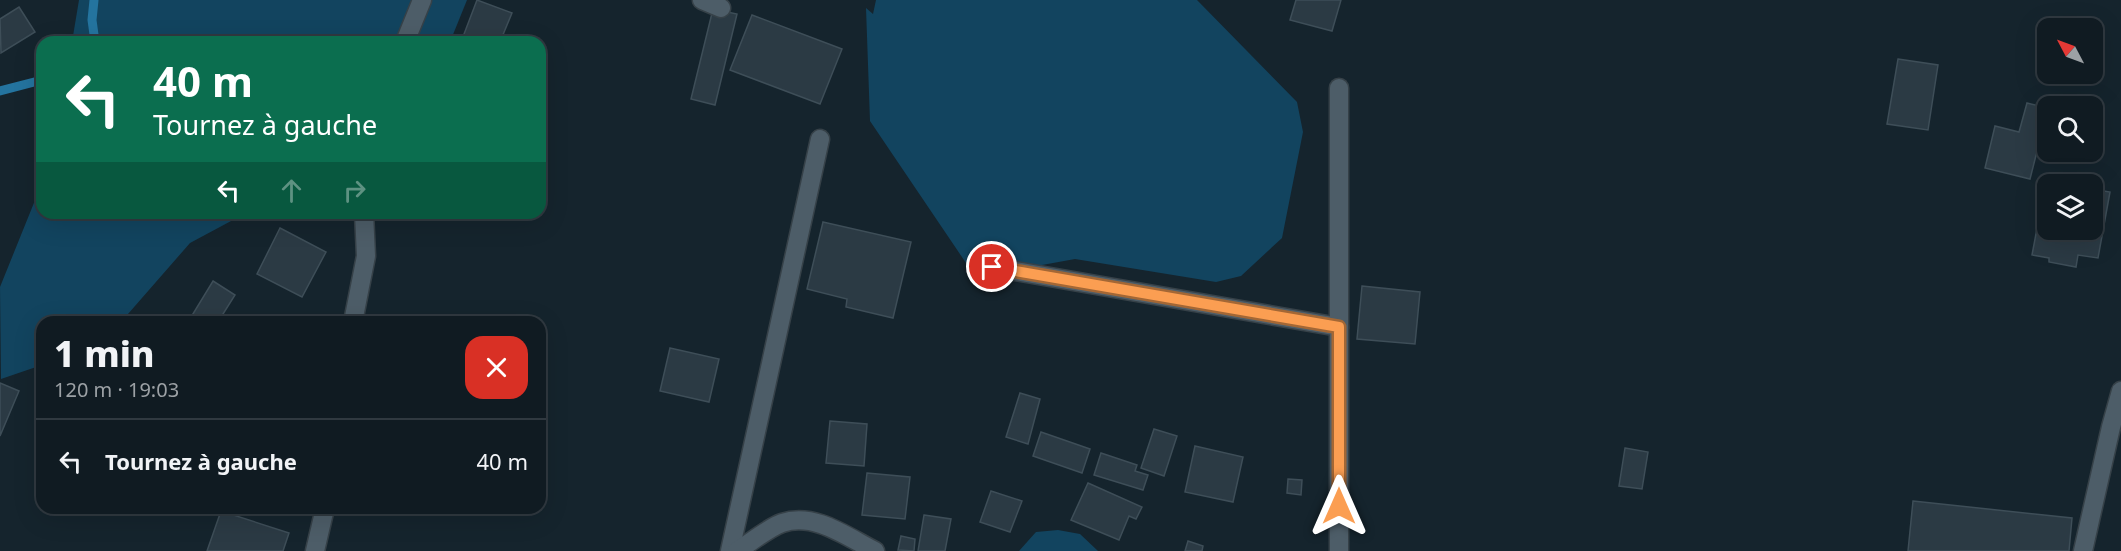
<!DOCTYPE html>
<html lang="fr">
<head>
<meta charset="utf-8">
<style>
  :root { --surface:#101b22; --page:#1e282f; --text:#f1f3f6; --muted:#9ca1a5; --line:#303940 }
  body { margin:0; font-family:"Noto Sans",sans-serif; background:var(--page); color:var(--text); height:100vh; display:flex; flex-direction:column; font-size:22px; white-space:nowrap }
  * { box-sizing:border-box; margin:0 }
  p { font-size:20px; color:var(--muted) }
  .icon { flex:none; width:33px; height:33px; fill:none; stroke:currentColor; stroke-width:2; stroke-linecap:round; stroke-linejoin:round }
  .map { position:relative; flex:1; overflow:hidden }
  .drawer { position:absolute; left:36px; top:316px; width:510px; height:198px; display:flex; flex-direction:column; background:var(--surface); border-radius:18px; box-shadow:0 6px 24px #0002,0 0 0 2px var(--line) }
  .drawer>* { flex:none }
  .guide { position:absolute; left:36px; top:36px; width:510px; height:183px; border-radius:18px; box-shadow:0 6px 24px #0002,0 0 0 2px var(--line); background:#0b6e4f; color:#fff; overflow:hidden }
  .needle { width:39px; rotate:311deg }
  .fabs { position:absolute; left:2037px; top:18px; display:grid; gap:12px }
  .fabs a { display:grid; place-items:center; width:66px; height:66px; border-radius:12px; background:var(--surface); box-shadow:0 6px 24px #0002,0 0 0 2px var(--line); font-size:30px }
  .pin { position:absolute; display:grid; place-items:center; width:51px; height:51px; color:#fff; margin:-26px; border:3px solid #fff; border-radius:50%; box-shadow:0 2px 6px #0007 }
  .me { position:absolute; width:66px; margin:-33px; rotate:0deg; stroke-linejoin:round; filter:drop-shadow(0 0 4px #0008) }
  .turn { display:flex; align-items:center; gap:21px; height:126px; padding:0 18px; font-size:27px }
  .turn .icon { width:78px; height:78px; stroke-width:2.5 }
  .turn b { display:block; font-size:42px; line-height:51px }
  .lanes { display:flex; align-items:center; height:57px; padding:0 18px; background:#0003; justify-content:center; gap:30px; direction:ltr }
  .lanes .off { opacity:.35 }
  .round { display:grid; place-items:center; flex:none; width:63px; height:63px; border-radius:18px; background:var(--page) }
  .overview { display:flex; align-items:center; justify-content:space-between; height:102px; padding:0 18px }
  h1 { font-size:36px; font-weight:800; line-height:45px }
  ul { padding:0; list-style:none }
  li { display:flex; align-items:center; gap:18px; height:84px; padding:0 18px; border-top:2px solid var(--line) }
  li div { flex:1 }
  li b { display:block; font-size:22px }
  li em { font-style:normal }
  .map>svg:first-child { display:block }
  .green { fill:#12445f }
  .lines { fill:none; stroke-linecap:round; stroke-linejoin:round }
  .stream { stroke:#24749f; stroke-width:9 }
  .building { fill:#2b3a44; stroke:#3e4e58; stroke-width:1.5 }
  .minor-casing { stroke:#364148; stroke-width:21 }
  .minor { stroke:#4d5d68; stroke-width:18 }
  .route-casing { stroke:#a36735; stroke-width:15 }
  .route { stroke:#fb9e52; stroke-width:10 }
</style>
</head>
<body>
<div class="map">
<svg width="2121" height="551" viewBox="0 0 2121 551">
  <rect width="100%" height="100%" fill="#15242d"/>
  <!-- green -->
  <g class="green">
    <polygon points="79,0 467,0 450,42 72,42"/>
    <polygon points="876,0 1197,0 1297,102 1303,132 1282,238 1241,276 1216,282 1075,259 993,274 966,263 870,121 866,8 873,14"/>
    <polygon points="42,183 42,213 246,213 190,243 121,322 42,322 42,365 1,379 0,287"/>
    <polygon points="1058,530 1080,534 1098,551 1019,551 1036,532"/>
  </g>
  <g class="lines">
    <!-- stream -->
    <g class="stream">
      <polyline points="94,0 92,20 95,42"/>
      <polyline points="0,91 42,80"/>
    </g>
  </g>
  <!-- building -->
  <g class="building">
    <polygon points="477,0 512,13 500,42 461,42"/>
    <polygon points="1296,0 1341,0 1332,31 1290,20"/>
    <polygon points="19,7 35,32 1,53 0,19"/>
    <polygon points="713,9 737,14 715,105 691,99"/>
    <polygon points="752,15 842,49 820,104 730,70"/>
    <polygon points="1898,59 1938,65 1928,130 1887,124"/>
    <polygon points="2027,103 2048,108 2030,179 1985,168 1995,126 2019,132"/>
    <polygon points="2046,180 2069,184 2048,184 2048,230 2092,230 2092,189 2110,192 2098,258 2078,255 2076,267 2049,262 2049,258 2032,255"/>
    <polygon points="823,222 911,242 893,318 846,307 847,299 807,289"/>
    <polygon points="280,228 326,252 302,297 257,274"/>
    <polygon points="213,281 235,295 218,322 188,322"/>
    <polygon points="1362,286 1420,292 1415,344 1357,339"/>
    <polygon points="670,348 719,359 709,402 660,391"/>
    <polygon points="0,383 19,391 0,436"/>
    <polygon points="1020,393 1040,399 1028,444 1006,437"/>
    <polygon points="830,421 867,424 864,466 826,463"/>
    <polygon points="1154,429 1177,436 1164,476 1141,468"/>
    <polygon points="1041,432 1090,449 1082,473 1033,456"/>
    <polygon points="1195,446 1243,457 1233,502 1185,492"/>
    <polygon points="1625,448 1648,452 1642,489 1619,486"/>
    <polygon points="1101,453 1137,465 1135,471 1148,475 1143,490 1094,475"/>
    <polygon points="867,473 910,477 905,519 862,515"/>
    <polygon points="1288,479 1302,480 1301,495 1287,493"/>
    <polygon points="1088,483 1142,507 1136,519 1129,516 1119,540 1071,520"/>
    <polygon points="991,491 1022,501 1010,532 980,522"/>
    <polygon points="1913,501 2072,518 2069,551 1908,551"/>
    <polygon points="221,511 289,533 283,551 207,551"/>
    <polygon points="924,515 951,519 945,551 918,551"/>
    <polygon points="901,536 915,539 914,551 898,550"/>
    <polygon points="1188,541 1203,546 1202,551 1185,551"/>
  </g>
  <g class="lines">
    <defs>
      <g id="minor">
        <polyline points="702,0 721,8"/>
        <polyline points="405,42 422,0"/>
        <polyline points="992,267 1339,327"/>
        <polyline points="353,322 366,256 364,213"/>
        <polyline points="315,551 325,508"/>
        <polyline points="730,551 820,139"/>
        <path d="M737,551C750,543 768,528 782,523C815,512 847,537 875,551"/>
        <polyline points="1339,551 1339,88"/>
        <polyline points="2083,551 2111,427 2121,391"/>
      </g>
    </defs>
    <!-- minor casing -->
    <use href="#minor" class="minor-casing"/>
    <!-- minor -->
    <use href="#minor" class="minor"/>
  </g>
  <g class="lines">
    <defs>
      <polyline id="route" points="992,267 1339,327 1339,506"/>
    </defs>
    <!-- route casing -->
    <use href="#route" class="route-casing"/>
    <!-- route -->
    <use href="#route" class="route"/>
  </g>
</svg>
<div class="fabs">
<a><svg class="needle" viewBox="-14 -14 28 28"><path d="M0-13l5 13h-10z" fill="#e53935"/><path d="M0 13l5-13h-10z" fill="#9ca1a5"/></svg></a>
<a><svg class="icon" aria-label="search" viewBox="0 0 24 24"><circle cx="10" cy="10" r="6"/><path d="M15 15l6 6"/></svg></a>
<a><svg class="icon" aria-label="layers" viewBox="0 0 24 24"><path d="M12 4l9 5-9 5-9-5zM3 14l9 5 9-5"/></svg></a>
</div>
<div class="pin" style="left:992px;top:267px;background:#d93025"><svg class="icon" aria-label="arrive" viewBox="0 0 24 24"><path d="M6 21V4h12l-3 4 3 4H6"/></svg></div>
<svg class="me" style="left:1339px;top:506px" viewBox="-20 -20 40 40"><path d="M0-17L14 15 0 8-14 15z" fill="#fb9e52" stroke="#fff" stroke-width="4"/></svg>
<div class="guide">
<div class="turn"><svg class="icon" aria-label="left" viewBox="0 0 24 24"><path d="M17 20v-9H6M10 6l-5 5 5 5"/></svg><div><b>40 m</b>Tournez à gauche</div></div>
<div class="lanes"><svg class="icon" aria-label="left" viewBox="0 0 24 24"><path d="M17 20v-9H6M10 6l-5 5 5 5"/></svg><svg class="icon off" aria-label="ahead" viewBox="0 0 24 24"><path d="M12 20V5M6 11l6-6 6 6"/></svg><svg class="icon off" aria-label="right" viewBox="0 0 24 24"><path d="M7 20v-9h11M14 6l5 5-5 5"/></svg></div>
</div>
<section class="drawer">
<div class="overview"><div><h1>1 min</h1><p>120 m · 19:03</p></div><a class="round" style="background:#d93025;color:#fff"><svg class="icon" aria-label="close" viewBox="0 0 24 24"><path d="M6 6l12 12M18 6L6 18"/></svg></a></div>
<ul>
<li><svg class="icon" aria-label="left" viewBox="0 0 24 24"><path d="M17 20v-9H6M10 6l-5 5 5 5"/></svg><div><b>Tournez à gauche</b></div><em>40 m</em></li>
</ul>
</section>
</div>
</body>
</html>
